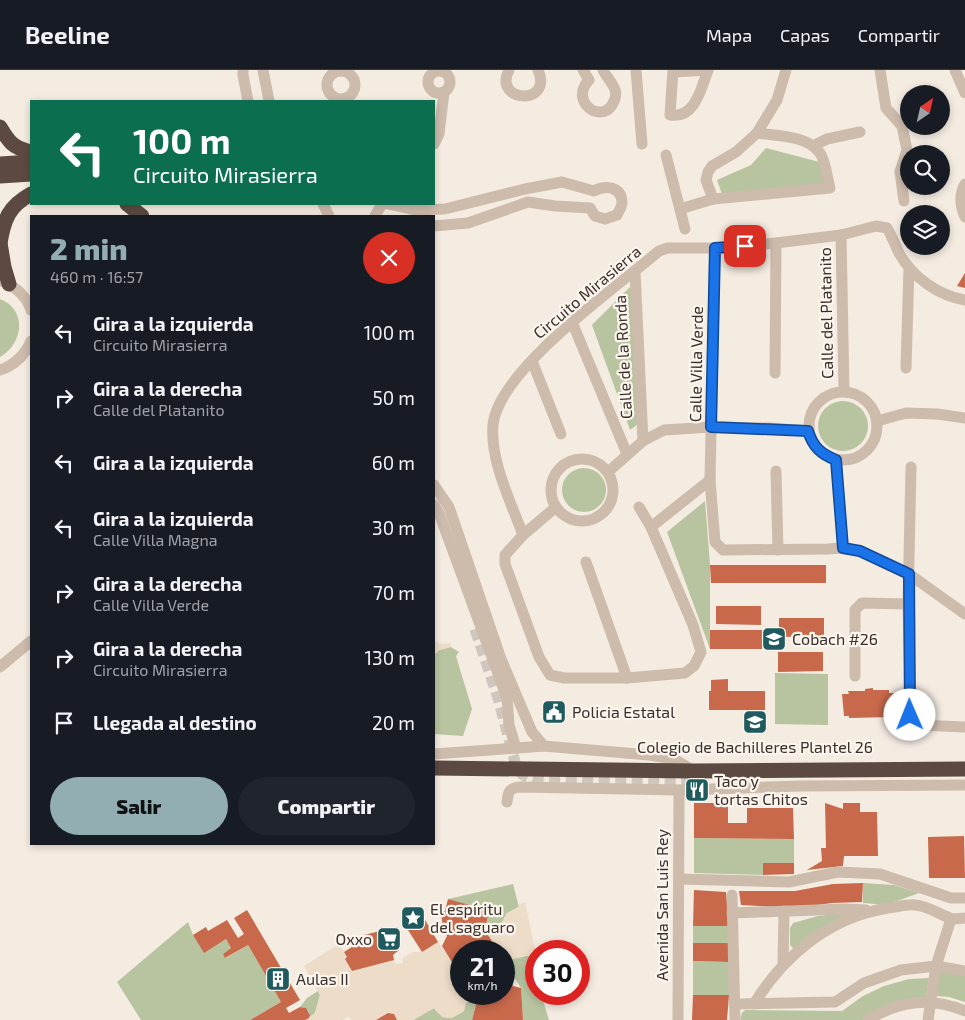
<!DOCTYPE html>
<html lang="es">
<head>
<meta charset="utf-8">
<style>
  :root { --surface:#171b24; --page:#20242c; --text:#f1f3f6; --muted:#9ea1a6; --line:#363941; --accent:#92aeb2 }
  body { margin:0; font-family:"Exo 2",sans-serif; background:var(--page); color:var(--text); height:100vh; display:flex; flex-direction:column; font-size:19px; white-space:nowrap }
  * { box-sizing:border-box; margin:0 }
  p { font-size:16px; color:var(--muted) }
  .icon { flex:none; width:28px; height:28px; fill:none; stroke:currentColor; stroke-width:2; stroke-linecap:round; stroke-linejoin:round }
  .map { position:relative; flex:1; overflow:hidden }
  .panel { position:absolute; left:30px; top:145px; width:405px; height:630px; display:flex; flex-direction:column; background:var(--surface); border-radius:0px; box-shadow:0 2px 8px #0003 }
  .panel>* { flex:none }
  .top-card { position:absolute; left:30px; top:30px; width:405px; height:105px; border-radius:0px; box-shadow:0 2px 8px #0003; background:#0b6e4f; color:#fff; overflow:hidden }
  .needle { width:32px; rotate:34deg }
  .buttons { position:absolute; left:900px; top:15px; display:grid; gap:10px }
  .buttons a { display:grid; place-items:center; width:50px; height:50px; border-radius:50%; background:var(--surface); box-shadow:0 2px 8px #0003; font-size:25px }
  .speed { position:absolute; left:450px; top:870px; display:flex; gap:10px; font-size:25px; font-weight:700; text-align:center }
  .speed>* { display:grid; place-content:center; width:65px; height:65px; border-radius:50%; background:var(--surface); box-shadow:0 2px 8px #0003; line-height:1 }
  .speed small { font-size:12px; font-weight:400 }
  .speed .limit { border:8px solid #d22; background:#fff; color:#111 }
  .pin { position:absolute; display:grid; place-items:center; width:42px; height:42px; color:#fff; margin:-21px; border-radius:10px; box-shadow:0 2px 8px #0006 }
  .me { position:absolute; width:55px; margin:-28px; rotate:359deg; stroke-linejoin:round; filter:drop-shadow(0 0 4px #0008) }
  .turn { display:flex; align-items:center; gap:18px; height:105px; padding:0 20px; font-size:22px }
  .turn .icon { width:65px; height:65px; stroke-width:2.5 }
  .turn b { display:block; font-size:35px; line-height:42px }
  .round { display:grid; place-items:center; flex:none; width:52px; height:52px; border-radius:26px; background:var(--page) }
  .head { display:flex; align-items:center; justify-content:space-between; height:85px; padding:0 20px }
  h1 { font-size:30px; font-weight:800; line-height:38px; color:var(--accent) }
  .cta { display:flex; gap:10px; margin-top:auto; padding:10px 20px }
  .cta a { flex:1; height:58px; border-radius:30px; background:var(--accent); color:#111; font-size:20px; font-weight:800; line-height:58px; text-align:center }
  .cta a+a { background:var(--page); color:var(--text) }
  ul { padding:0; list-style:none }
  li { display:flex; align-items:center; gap:15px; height:65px; padding:0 20px }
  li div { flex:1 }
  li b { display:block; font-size:19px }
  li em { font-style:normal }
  header { display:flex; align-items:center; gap:30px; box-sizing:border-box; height:70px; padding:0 25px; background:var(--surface); border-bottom:1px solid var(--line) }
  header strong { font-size:24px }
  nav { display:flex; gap:28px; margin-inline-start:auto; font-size:18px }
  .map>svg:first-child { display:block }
  .green { fill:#b8c4a0 }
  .plaza { fill:#ecdcc8 }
  .building { fill:#c8694b }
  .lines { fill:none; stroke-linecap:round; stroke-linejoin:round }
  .minor-tunnel { stroke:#cfc6bd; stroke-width:11; stroke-dasharray:11 5.5; stroke-linecap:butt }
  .minor { stroke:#cdbbac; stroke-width:11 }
  .highway { stroke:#5c4a42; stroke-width:15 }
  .route-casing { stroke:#114b97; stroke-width:12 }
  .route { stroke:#1a73e8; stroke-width:9 }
  .labels { text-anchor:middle; stroke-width:4.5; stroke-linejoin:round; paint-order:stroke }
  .street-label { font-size:16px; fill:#3b302b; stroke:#fbf5ee }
  .poi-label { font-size:16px; fill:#3b302b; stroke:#fbf5ee; text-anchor:start }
</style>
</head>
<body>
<header>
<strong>Beeline</strong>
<nav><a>Mapa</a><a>Capas</a><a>Compartir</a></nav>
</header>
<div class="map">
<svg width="965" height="950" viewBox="0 0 965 950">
  <rect width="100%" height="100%" fill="#f4ebe1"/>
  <!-- green -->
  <g class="green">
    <polygon points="766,78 823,93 827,117 723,127 717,110 751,95"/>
    <polygon points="632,215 638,354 630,360 592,255"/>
    <path d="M0,229C28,240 23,274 0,287Z"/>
    <circle cx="843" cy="356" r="25"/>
    <circle cx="584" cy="420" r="22"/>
    <polygon points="705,431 710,495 710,579 667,462"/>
    <polygon points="451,577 459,582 456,586 472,639 463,666 434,664 434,585 439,580"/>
    <polygon points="775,603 828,604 828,655 775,654"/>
    <polygon points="694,768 794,769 794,793 763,793 763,805 694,803"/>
    <polygon points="863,813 894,815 919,823 886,835 863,833"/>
    <polygon points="513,814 519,837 507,843 501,854 487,864 485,860 489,840 448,829"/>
    <polygon points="853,842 794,879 790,875 790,858 793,853 818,846"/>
    <polygon points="188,852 193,865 204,882 226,869 231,878 223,884 226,888 248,875 281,932 250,950 141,950 117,912"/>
    <rect x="693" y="856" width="36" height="17"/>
    <polygon points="531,885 536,905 536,924 541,924 549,950 523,950 521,918 504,891"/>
    <polygon points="693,891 729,892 729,925 693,925"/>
    <polygon points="942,899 965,904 965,932 949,927 937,926 936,923 936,914"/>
    <polygon points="929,908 926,927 913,928 863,950 740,950 742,943 745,940 842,941 863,926 884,916 909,909"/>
    <path d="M318,921L320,925L315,943L309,948C311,941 306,937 300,937L307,928Z"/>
    <polygon points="475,928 477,931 472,950 413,950 434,938 438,943"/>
  </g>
  <!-- plaza -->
  <g class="plaza">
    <polygon points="434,570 441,574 450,573 451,577 439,580 434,585"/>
    <polygon points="525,832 536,884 504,890 504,881 498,881 487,864 501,854 507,843 517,839 519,835"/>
    <polygon points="438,872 461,907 461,924 472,924 475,928 466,933 464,941 461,943 452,948 446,948 442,947 434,938 413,950 397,950 394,944 388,943 376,950 351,950 348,946 343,950 305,950 315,943 320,925 304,896 339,874 347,887 345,890 352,901 394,890 395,894 403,893 403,888 413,882 422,882"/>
  </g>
  <!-- building -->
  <g class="building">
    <polygon points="965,203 965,218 957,216"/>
    <polygon points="710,495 826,495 826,513 711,513"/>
    <polygon points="716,536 761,536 761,555 716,554"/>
    <polygon points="779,548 824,548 824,566 779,567"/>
    <rect x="710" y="560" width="52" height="19"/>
    <polygon points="778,582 823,582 823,601 778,602"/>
    <polygon points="728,609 728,621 765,621 765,640 709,640 709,621 711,621 711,610"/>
    <polygon points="873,618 873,620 889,620 889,623 897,623 897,633 893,633 893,636 897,636 897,642 891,642 892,647 849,648 849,646 844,646 842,624 849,624 848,621 865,621 865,619"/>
    <polygon points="694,733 728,733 728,753 747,753 747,738 793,738 794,769 694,768"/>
    <polygon points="825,733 843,739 843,733 860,733 860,742 877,742 878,786 844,786 843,796 807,800 822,791 821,778 826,778"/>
    <polygon points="964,766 965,808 929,808 928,767"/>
    <polygon points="763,793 794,793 794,804 763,805"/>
    <polygon points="863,813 862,832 832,833 795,838 741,835 739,821 795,821 833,814"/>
    <polygon points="694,820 726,822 729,856 693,856"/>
    <polygon points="448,829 489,840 485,860 498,881 461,881 461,907 442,876 447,866 443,860 441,841 445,841"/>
    <polygon points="418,838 438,872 422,882 401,849"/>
    <polygon points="247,840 300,930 286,938 289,943 300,937 306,938 310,945 309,948 305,950 250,950 281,932 248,875 225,888 223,884 231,878 226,869 204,883 193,865 206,857 208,861 227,850 238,868 244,864 234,848"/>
    <polygon points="396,857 400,868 392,870 399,880 393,885 394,890 352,901 345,889 347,887 344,882 361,871 360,866"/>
    <polygon points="693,873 729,873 729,892 693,891"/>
    <polygon points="504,891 511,903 507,906 513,916 521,918 523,950 472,950 477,931 472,924 504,924"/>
    <polygon points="693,925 729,925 727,950 692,950"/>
    <polygon points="388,943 394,944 397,950 376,950"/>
  </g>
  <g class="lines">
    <!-- minor-tunnel -->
    <path class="minor-tunnel" d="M475,559L498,628L515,692C519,703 524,708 536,710L705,714"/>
    <!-- minor -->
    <g class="minor">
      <polyline points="243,0 243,5 248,31"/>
      <polyline points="263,0 269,31"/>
      <path d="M509,0C492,33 554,36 538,0"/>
      <path d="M583,0L589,10C569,31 600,54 612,35C615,30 617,25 615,20C614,15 606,6 603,0"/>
      <polyline points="636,0 642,74"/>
      <path d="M673,0L670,45C695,49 701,19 708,0"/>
      <polyline points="880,0 886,38 902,56 907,80 900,102 904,131"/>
      <polyline points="955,0 965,23"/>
      <circle cx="341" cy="15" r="14"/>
      <circle cx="439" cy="12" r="11"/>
      <polyline points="674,2 708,0"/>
      <polyline points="434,74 439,64 444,22"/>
      <polyline points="813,76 827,69 860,62"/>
      <polyline points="666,85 685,159"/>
      <path d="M965,114C959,125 960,136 965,147"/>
      <polyline points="713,129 706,110 708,102 712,96 736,82 757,63 777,30 786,0"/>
      <polyline points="323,134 329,146"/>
      <path d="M388,134L415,140L445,139L525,119L562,112L594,121C605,115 622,116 622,133C622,136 619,141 617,145L605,149L595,146L590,138L555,136L528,132L468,153L434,156"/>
      <path d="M680,139L713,129L830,118C827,108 826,92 820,83C807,65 777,66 757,63"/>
      <polyline points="375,146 382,134"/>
      <polyline points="841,165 844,321"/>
      <polyline points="715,178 710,410 715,472 723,480 828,479 843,478 860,481 909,504 965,544"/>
      <polyline points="635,202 643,371"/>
      <path d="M0,210C15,216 26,225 31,240"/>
      <polyline points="572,252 627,384"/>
      <polyline points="532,291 561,364"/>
      <polyline points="906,298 909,198"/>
      <path d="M0,300C15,295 25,285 31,271"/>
      <polyline points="775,303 776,173"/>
      <circle cx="843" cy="356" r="34"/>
      <polyline points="877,351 906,343 937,344 965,348"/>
      <circle cx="582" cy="420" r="31"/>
      <polyline points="836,390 843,478"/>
      <polyline points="911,397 908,534 911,651 917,655 965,657"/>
      <polyline points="776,401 778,480"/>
      <polyline points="608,402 643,371 664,360 711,357 769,358 808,361"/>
      <polyline points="434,415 449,437 501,589 532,662 544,676"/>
      <polyline points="434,435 439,443 507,628 509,655 516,678"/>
      <polyline points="556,437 523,465 505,485 505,494 539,587 550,605 564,608 627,608 685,603 694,596 701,582 693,555 651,457 639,437"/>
      <polyline points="651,457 710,410"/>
      <path d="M523,465C511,432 490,391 493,355C498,300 617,217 659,181L668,178H715L776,173L841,165L876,156L887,158C892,166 895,175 899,183C912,207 939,226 965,230"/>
      <polyline points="586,492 627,608"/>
      <polyline points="0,597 31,571"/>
      <polyline points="855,606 855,540 862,533 908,534"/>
      <polyline points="434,684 544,676 649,685 674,689 694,701"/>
      <path d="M507,732C508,722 509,718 520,717L679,720L800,716L965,715"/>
      <polyline points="679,809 789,812 838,802 880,804 951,828 965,828"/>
      <polyline points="732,825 735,950"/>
      <polyline points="732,843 845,839 866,840"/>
      <polyline points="783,895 784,841"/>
      <polyline points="734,934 835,932 864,913 901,900 936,896 965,901"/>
      <path d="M754,934C784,885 830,847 888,838C897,837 907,834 915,835C929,836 938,844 950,848C954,850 960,848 965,848"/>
      <polyline points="678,950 679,720"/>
      <path d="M868,950C900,930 931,927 965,941"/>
      <polyline points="928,950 936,896 951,849"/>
    </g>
    <!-- highway -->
    <g class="highway">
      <path d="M0,57C9,72 13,78 31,82"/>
      <polyline points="0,94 31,92"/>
      <polyline points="0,106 31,104"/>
      <polyline points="127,134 142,146"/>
      <path d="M0,173C4,149 9,136 31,124"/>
      <polyline points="0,173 4,197 9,214"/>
      <polyline points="434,698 694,701 965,699"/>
    </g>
  </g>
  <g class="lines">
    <defs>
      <path id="route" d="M745,176L715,178L711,357L808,361C813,377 821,384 836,390L843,478L860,481L909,504L910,645"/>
    </defs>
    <!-- route casing -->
    <use href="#route" class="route-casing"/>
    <!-- route -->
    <use href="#route" class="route"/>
  </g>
  <!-- icons -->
  <defs>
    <symbol id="school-square" viewBox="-11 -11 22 22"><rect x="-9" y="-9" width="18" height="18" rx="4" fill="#1f5a5e" stroke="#fbf5ee"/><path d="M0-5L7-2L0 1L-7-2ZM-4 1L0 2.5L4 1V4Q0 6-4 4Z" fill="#fff"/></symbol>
    <symbol id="civic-square" viewBox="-11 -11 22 22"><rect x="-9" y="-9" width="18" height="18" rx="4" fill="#1f5a5e" stroke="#fbf5ee"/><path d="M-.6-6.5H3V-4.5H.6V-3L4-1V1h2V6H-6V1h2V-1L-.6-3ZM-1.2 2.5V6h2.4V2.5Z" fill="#fff"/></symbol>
    <symbol id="restaurant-square" viewBox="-11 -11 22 22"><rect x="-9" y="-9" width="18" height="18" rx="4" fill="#1f5a5e" stroke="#fbf5ee"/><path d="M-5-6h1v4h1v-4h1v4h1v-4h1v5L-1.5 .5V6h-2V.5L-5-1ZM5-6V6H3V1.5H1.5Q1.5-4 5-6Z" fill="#fff"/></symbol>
    <symbol id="sight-square" viewBox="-11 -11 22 22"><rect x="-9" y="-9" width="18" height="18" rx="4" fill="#1f5a5e" stroke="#fbf5ee"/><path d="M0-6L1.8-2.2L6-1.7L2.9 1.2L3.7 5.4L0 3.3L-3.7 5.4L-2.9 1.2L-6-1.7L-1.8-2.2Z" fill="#fff"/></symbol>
    <symbol id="supermarket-square" viewBox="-11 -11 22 22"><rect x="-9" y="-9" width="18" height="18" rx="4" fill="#1f5a5e" stroke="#fbf5ee"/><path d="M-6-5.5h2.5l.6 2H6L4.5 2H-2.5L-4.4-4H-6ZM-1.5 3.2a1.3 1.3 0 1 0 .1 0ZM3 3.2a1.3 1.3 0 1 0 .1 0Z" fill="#fff"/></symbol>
    <symbol id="building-square" viewBox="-11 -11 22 22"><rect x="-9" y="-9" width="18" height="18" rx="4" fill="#1f5a5e" stroke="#fbf5ee"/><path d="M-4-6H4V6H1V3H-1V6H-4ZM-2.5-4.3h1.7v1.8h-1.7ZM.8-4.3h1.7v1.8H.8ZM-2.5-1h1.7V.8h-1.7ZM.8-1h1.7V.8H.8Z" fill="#fff"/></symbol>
  </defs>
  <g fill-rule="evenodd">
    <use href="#school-square" x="760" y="555" width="28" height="28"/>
    <use href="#civic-square" x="540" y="628" width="28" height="28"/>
    <use href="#school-square" x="741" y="638" width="28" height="28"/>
    <use href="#restaurant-square" x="683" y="706" width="28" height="28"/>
    <use href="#sight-square" x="399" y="834" width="28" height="28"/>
    <use href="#supermarket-square" x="375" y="855" width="28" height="28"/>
    <use href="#building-square" x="264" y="895" width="28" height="28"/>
  </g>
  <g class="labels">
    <!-- street labels -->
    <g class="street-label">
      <text transform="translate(587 222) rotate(-40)" y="6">Circuito Mirasierra</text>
      <text transform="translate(826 243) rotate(-91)" y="6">Calle del Platanito</text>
      <text transform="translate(623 287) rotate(-93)" y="6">Calle de la Ronda</text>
      <text transform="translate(696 294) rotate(-89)" y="6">Calle Villa Verde</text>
      <text transform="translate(662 835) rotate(-90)" y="6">Avenida San Luis Rey</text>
    </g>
    <!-- poi labels -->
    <g class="poi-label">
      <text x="792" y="575">Cobach #26</text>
      <text x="572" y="648">Policia Estatal</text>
      <text x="755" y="683" text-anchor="middle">Colegio de Bachilleres Plantel 26</text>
      <text x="714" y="717">Taco y<tspan x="714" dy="18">tortas Chitos</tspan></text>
      <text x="430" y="845">El espíritu<tspan x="430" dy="18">del saguaro</tspan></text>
      <text x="372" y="875" text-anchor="end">Oxxo</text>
      <text x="296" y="915">Aulas II</text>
    </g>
  </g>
</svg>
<div class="buttons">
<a><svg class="needle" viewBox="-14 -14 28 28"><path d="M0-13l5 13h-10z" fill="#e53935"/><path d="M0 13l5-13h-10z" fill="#9ea1a6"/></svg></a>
<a><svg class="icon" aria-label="search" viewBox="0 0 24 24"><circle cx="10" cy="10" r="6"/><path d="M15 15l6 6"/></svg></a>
<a><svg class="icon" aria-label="layers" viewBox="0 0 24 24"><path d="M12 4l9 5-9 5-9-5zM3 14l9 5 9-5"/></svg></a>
</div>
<div class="speed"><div>21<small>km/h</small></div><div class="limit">30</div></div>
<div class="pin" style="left:745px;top:176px;background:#d93025"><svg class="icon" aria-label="arrive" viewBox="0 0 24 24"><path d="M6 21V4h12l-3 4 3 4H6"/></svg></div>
<svg class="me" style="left:910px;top:645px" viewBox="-20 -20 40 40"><circle r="19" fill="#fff"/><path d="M0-13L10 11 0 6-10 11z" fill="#1a73e8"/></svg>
<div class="top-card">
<div class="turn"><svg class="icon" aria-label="left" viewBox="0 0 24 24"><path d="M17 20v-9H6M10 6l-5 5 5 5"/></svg><div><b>100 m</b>Circuito Mirasierra</div></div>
</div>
<section class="panel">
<div class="head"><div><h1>2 min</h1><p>460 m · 16:57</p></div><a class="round" style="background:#d93025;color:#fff"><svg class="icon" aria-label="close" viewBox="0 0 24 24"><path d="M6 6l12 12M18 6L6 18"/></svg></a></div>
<ul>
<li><svg class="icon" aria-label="left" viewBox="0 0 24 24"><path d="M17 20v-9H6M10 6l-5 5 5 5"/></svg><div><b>Gira a la izquierda</b><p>Circuito Mirasierra</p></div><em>100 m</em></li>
<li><svg class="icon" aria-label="right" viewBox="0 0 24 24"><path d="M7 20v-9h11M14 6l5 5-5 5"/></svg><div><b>Gira a la derecha</b><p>Calle del Platanito</p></div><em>50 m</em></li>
<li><svg class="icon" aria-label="left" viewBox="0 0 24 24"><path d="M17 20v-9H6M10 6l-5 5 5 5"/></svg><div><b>Gira a la izquierda</b></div><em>60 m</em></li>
<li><svg class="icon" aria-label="left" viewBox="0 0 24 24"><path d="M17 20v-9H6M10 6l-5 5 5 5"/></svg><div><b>Gira a la izquierda</b><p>Calle Villa Magna</p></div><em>30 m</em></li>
<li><svg class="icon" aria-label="right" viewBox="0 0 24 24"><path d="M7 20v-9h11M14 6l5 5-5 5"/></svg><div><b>Gira a la derecha</b><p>Calle Villa Verde</p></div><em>70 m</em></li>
<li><svg class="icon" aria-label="right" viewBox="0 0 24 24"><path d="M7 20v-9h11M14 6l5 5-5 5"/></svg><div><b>Gira a la derecha</b><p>Circuito Mirasierra</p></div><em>130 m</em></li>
<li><svg class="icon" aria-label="arrive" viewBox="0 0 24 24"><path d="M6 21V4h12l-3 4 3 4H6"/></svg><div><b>Llegada al destino</b></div><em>20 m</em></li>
</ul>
<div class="cta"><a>Salir</a><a>Compartir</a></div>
</section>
</div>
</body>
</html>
